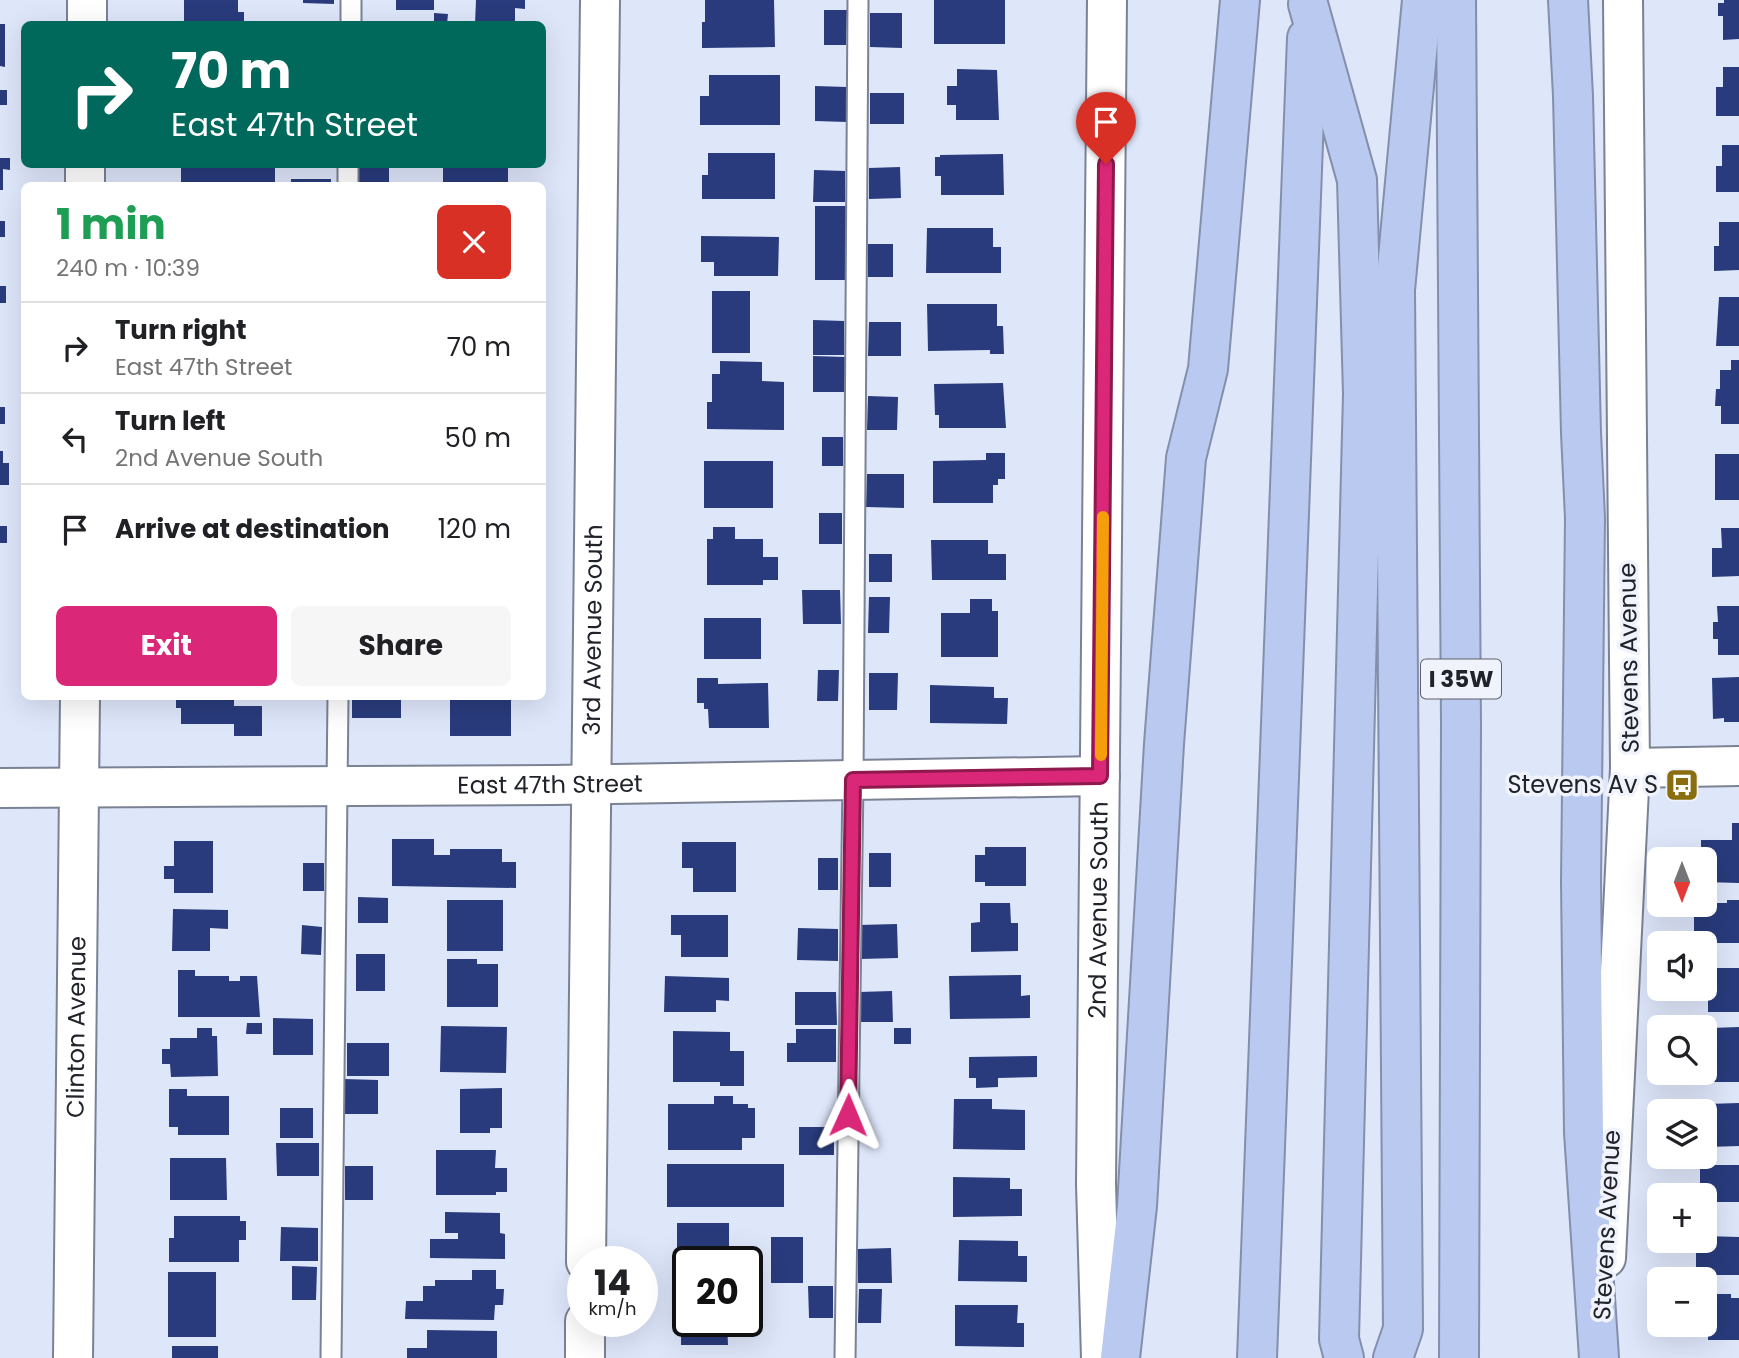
<!DOCTYPE html>
<html lang="en">
<head>
<meta charset="utf-8">
<style>
  :root { --surface:#fff; --page:#f6f6f6; --text:#202124; --muted:#757577; --line:#e0e0e0; --accent:#db2777 }
  body { margin:0; font-family:Poppins,sans-serif; background:var(--page); color:var(--text); height:100vh; display:flex; flex-direction:column; font-size:26px; white-space:nowrap }
  * { box-sizing:border-box; margin:0 }
  p { font-size:23px; color:var(--muted) }
  .icon { flex:none; width:38px; height:38px; fill:none; stroke:currentColor; stroke-width:2; stroke-linecap:round; stroke-linejoin:round }
  .map { position:relative; flex:1; overflow:hidden }
  .details { position:absolute; left:21px; top:182px; width:525px; height:518px; display:flex; flex-direction:column; background:var(--surface); border-radius:10px; box-shadow:0 7px 28px #0002 }
  .details>* { flex:none }
  .hud { position:absolute; left:21px; top:21px; width:525px; height:147px; border-radius:10px; box-shadow:0 7px 28px #0002; background:#00695c; color:#fff; overflow:hidden }
  .needle { width:46px; rotate:180deg }
  .tools { position:absolute; left:1647px; top:847px; display:grid; gap:14px }
  .tools a { display:grid; place-items:center; width:70px; height:70px; border-radius:10px; background:var(--surface); box-shadow:0 7px 28px #0002; font-size:35px }
  .speed { position:absolute; left:567px; top:1246px; display:flex; gap:14px; font-size:35px; font-weight:700; text-align:center }
  .speed>* { display:grid; place-content:center; width:91px; height:91px; border-radius:50%; background:var(--surface); box-shadow:0 7px 28px #0002; line-height:1 }
  .speed small { font-size:18px; font-weight:400 }
  .speed .limit { border:4px solid #111; border-radius:10px; background:#fff; color:#111 }
  .pin { position:absolute; display:grid; place-items:center; width:60px; height:60px; color:#fff; margin:-72px -30px; border-radius:50% 50% 50% 0; rotate:-45deg; box-shadow:0 0 7px #0007 }
  .pin .icon { rotate:45deg }
  .me { position:absolute; width:77px; margin:-38px; rotate:1deg; stroke-linejoin:round; filter:drop-shadow(0 0 5px #0008) }
  .turn { display:flex; align-items:center; gap:24px; height:147px; padding:0 35px; font-size:32px }
  .turn .icon { width:91px; height:91px; stroke-width:2.5 }
  .turn b { display:block; font-size:49px; line-height:60px }
  .round { display:grid; place-items:center; flex:none; width:74px; height:74px; border-radius:10px; background:var(--page) }
  .overview { display:flex; align-items:center; justify-content:space-between; height:119px; padding:0 35px }
  h1 { font-size:42px; font-weight:700; line-height:52px; color:#1e9e55 }
  .button { display:flex; gap:14px; margin-top:auto; padding:14px 35px }
  .button a { flex:1; height:80px; border-radius:10px; background:var(--accent); color:#fff; font-size:28px; font-weight:700; line-height:80px; text-align:center }
  .button a+a { background:var(--page); color:var(--text) }
  ul { padding:0; list-style:none }
  li { display:flex; align-items:center; gap:21px; height:91px; padding:0 35px; border-top:2px solid var(--line) }
  li div { flex:1 }
  li b { display:block; font-size:26px }
  li em { font-style:normal }
  .map>svg:first-child { display:block }
  .building { fill:#293b7c }
  .lines { fill:none; stroke-linecap:round; stroke-linejoin:round }
  .lane-casing { stroke:#7b8294; stroke-width:23 }
  .street-casing { stroke:#7b8294; stroke-width:42 }
  .highway-casing { stroke:#848fab; stroke-width:42 }
  .lane { stroke:#fff; stroke-width:19 }
  .street { stroke:#fff; stroke-width:38 }
  .highway { stroke:#bac9f0; stroke-width:38 }
  .route-casing { stroke:#8e194d; stroke-width:18 }
  .route { stroke:#db2777; stroke-width:12 }
  .slow { stroke:#f59e0b; stroke-width:12 }
  .labels { text-anchor:middle; stroke-width:7; stroke-linejoin:round; paint-order:stroke }
  .shield { fill:#f0f3fb; stroke:#5e6169; stroke-width:2 }
  .shield-label { font-size:23px; font-weight:bold; fill:#20232a }
  .street-label { font-size:24px; fill:#20232a; stroke:#f0f3fb }
  .poi-label { font-size:24px; fill:#20232a; stroke:#f0f3fb; text-anchor:end }
</style>
</head>
<body>
<div class="map">
<svg width="1739" height="1358" viewBox="0 0 1739 1358">
  <rect width="100%" height="100%" fill="#dee6fa"/>
  <!-- building -->
  <g class="building">
    <polygon points="184,0 238,0 238,12 244,12 244,24 184,24"/>
    <polygon points="303,0 334,0 334,4 303,3"/>
    <rect x="396" y="0" width="38" height="10"/>
    <polygon points="476,0 525,0 525,9 515,8 515,24 475,24"/>
    <polygon points="705,0 774,0 775,47 702,48 702,22 705,22"/>
    <rect x="934" y="0" width="71" height="44"/>
    <polygon points="1724,0 1739,0 1739,39 1723,40 1723,16 1718,16 1718,3 1724,3"/>
    <polygon points="824,10 847,10 846,45 824,45"/>
    <polygon points="434,13 448,14 447,24 434,24"/>
    <polygon points="870,13 902,13 902,48 870,47"/>
    <polygon points="0,24 5,24 5,67 0,66"/>
    <polygon points="1723,67 1739,67 1739,116 1716,116 1716,87 1723,87"/>
    <polygon points="957,69 997,70 999,120 956,120 956,105 947,105 947,86 957,86"/>
    <polygon points="709,75 780,75 780,125 700,125 700,96 709,96"/>
    <polygon points="815,86 847,87 847,122 815,121"/>
    <rect x="0" y="90" width="7" height="15"/>
    <rect x="870" y="93" width="34" height="31"/>
    <polygon points="1722,145 1739,145 1739,192 1716,192 1716,166 1722,166"/>
    <polygon points="708,153 775,153 775,199 702,199 702,175 708,175"/>
    <polygon points="1003,154 1004,195 941,195 941,176 935,176 935,157 940,157 940,155"/>
    <polygon points="0,158 10,158 10,170 3,169 3,190 0,190"/>
    <polygon points="253,164 275,164 275,186 181,186 181,167 253,167"/>
    <rect x="354" y="164" width="35" height="22"/>
    <rect x="443" y="165" width="65" height="21"/>
    <polygon points="900,167 901,198 869,199 869,168"/>
    <polygon points="814,170 845,171 845,202 813,202"/>
    <rect x="291" y="179" width="40" height="7"/>
    <rect x="815" y="206" width="31" height="74"/>
    <rect x="0" y="221" width="5" height="16"/>
    <polygon points="1719,222 1739,222 1739,270 1714,271 1714,246 1719,246"/>
    <polygon points="927,228 993,228 993,247 1001,247 1001,273 926,273"/>
    <polygon points="701,236 779,237 778,276 714,276 714,262 701,262"/>
    <rect x="868" y="244" width="25" height="33"/>
    <rect x="0" y="286" width="6" height="17"/>
    <rect x="712" y="291" width="38" height="62"/>
    <polygon points="1719,297 1739,297 1739,346 1716,346"/>
    <polygon points="927,304 997,304 997,326 1003,326 1004,354 990,354 990,350 928,351"/>
    <polygon points="813,320 844,321 844,355 813,355"/>
    <polygon points="869,322 901,322 901,356 868,356"/>
    <polygon points="813,356 845,357 845,392 813,392"/>
    <polygon points="1731,360 1739,360 1739,424 1721,424 1721,406 1715,406 1716,389 1720,389 1720,370 1731,370"/>
    <polygon points="720,361 762,362 762,381 784,382 784,430 707,429 707,402 712,402 712,374 720,374"/>
    <polygon points="1003,383 1006,428 939,428 939,415 935,415 934,384"/>
    <polygon points="868,396 898,397 897,430 867,430"/>
    <rect x="0" y="407" width="5" height="17"/>
    <rect x="822" y="437" width="21" height="29"/>
    <polygon points="0,451 3,451 3,463 9,463 9,485 0,485"/>
    <polygon points="986,453 1005,453 1005,479 998,479 998,485 993,485 993,503 933,503 933,461 986,460"/>
    <rect x="1715" y="454" width="24" height="46"/>
    <rect x="704" y="461" width="69" height="47"/>
    <polygon points="867,474 904,474 904,508 866,507"/>
    <rect x="819" y="513" width="23" height="31"/>
    <rect x="0" y="526" width="7" height="17"/>
    <polygon points="713,527 735,527 735,539 763,539 763,557 778,557 778,580 763,580 763,585 707,585 707,539 713,539"/>
    <polygon points="1721,528 1739,528 1739,576 1712,577 1712,548 1722,548"/>
    <polygon points="931,540 988,540 988,554 1006,554 1006,580 932,580"/>
    <rect x="869" y="554" width="23" height="28"/>
    <polygon points="802,590 840,590 841,624 803,624"/>
    <polygon points="869,597 890,597 889,633 868,633"/>
    <polygon points="970,599 992,599 992,611 998,611 998,657 941,657 941,613 970,613"/>
    <polygon points="1717,606 1739,606 1739,655 1718,655 1718,639 1713,639 1713,622 1718,622"/>
    <rect x="704" y="618" width="57" height="41"/>
    <polygon points="818,670 839,670 838,701 817,701"/>
    <polygon points="869,673 898,673 897,710 869,710"/>
    <polygon points="1739,677 1739,722 1724,722 1724,718 1713,719 1712,678"/>
    <polygon points="697,678 718,678 718,684 768,683 769,728 709,728 708,709 704,709 704,703 697,703"/>
    <polygon points="930,685 994,687 994,698 1008,698 1007,724 930,723"/>
    <polygon points="176,696 234,696 234,706 262,706 262,736 234,736 234,724 181,724 181,708 176,708"/>
    <rect x="352" y="696" width="49" height="22"/>
    <rect x="450" y="696" width="61" height="40"/>
    <polygon points="1732,823 1739,823 1739,883 1704,882 1704,859 1695,859 1695,854 1701,854 1701,840 1732,840"/>
    <polygon points="392,839 434,839 434,855 450,855 450,849 502,849 502,862 516,862 516,888 392,886"/>
    <polygon points="174,841 213,841 213,893 174,893 174,879 164,879 164,866 174,866"/>
    <polygon points="682,842 736,842 736,892 693,892 693,868 682,868"/>
    <polygon points="985,847 1026,847 1026,886 985,886 985,882 975,882 975,855 985,855"/>
    <rect x="869" y="853" width="22" height="34"/>
    <rect x="818" y="858" width="20" height="32"/>
    <rect x="303" y="863" width="21" height="28"/>
    <polygon points="358,897 388,898 388,923 358,923"/>
    <rect x="447" y="900" width="56" height="51"/>
    <polygon points="1727,900 1739,900 1739,943 1706,943 1706,939 1694,939 1694,907 1706,907 1706,903 1727,903"/>
    <polygon points="980,903 1010,903 1011,923 1018,923 1018,951 971,952 971,923 980,922"/>
    <polygon points="173,909 228,910 228,929 210,928 210,951 172,951"/>
    <polygon points="671,915 728,915 728,957 681,957 681,935 671,935"/>
    <polygon points="897,924 898,958 860,959 859,925"/>
    <polygon points="302,925 322,927 321,955 301,954"/>
    <polygon points="798,928 838,929 838,961 797,960"/>
    <rect x="356" y="954" width="29" height="37"/>
    <polygon points="447,959 477,959 477,964 498,964 498,1007 447,1007"/>
    <rect x="1708" y="968" width="31" height="44"/>
    <polygon points="178,970 195,970 195,976 229,976 229,981 240,981 240,976 257,976 260,1017 178,1017"/>
    <polygon points="1021,975 1021,996 1030,995 1030,1018 950,1019 949,976"/>
    <polygon points="665,976 729,978 729,1001 716,1000 716,1012 664,1012"/>
    <polygon points="892,991 893,1022 860,1022 859,992"/>
    <polygon points="795,992 836,992 837,1025 795,1025"/>
    <polygon points="273,1018 313,1019 313,1055 273,1055"/>
    <polygon points="247,1023 262,1023 262,1034 246,1034"/>
    <polygon points="441,1026 507,1027 506,1073 440,1072"/>
    <polygon points="1739,1027 1739,1082 1707,1082 1707,1053 1711,1052 1711,1028"/>
    <polygon points="197,1028 212,1028 212,1036 217,1036 218,1076 171,1077 170,1064 162,1064 162,1049 170,1049 170,1038 197,1038"/>
    <rect x="894" y="1028" width="17" height="16"/>
    <polygon points="796,1029 836,1029 836,1062 787,1062 787,1043 796,1043"/>
    <polygon points="673,1031 730,1032 730,1051 744,1051 744,1086 720,1086 720,1082 673,1082"/>
    <rect x="347" y="1043" width="42" height="33"/>
    <polygon points="1037,1056 1037,1077 998,1078 998,1087 976,1088 976,1078 969,1078 969,1057"/>
    <polygon points="344,1079 378,1080 378,1114 344,1114"/>
    <polygon points="502,1088 502,1128 490,1128 490,1133 460,1133 460,1089"/>
    <polygon points="169,1089 187,1089 187,1096 229,1096 229,1135 178,1135 178,1127 169,1127"/>
    <polygon points="714,1096 733,1096 733,1104 748,1104 748,1108 755,1108 755,1138 742,1138 742,1150 668,1150 668,1104 714,1104"/>
    <polygon points="954,1099 992,1099 992,1109 1025,1110 1025,1150 953,1149"/>
    <polygon points="1739,1103 1739,1146 1708,1147 1708,1144 1704,1144 1704,1111 1695,1111 1695,1108 1707,1108 1707,1104"/>
    <rect x="280" y="1108" width="33" height="30"/>
    <rect x="799" y="1127" width="35" height="28"/>
    <polygon points="276,1143 319,1143 319,1176 277,1176"/>
    <polygon points="436,1150 496,1150 495,1168 507,1168 507,1192 496,1192 496,1195 436,1195"/>
    <polygon points="170,1158 226,1158 227,1200 170,1200"/>
    <rect x="667" y="1164" width="117" height="43"/>
    <polygon points="1700,1165 1739,1165 1739,1202 1704,1202 1704,1195 1700,1195"/>
    <rect x="345" y="1166" width="28" height="34"/>
    <polygon points="953,1177 1010,1178 1010,1189 1022,1189 1022,1216 953,1217"/>
    <polygon points="445,1212 500,1213 500,1233 505,1234 505,1259 430,1258 430,1239 458,1239 458,1233 445,1233"/>
    <polygon points="174,1216 240,1216 240,1221 246,1221 246,1240 239,1240 239,1262 169,1262 169,1238 174,1238"/>
    <polygon points="677,1223 729,1223 729,1262 688,1262 688,1281 677,1281"/>
    <polygon points="281,1227 318,1228 318,1261 280,1261"/>
    <polygon points="1704,1236 1739,1237 1739,1275 1696,1275 1696,1241 1704,1241"/>
    <rect x="771" y="1237" width="32" height="46"/>
    <polygon points="959,1240 1018,1241 1018,1256 1027,1256 1027,1282 958,1281"/>
    <polygon points="891,1248 892,1283 858,1283 858,1249"/>
    <polygon points="292,1266 317,1267 316,1300 292,1300"/>
    <polygon points="472,1270 496,1270 496,1289 504,1289 503,1305 495,1305 494,1320 405,1319 406,1301 423,1301 423,1286 435,1286 435,1280 472,1280"/>
    <rect x="168" y="1272" width="48" height="65"/>
    <polygon points="808,1286 833,1286 833,1318 809,1318"/>
    <polygon points="859,1289 882,1289 881,1323 858,1323"/>
    <polygon points="677,1294 688,1294 688,1321 727,1321 728,1345 681,1345 681,1327 677,1327"/>
    <polygon points="1708,1294 1731,1294 1731,1298 1739,1298 1739,1340 1708,1340"/>
    <polygon points="955,1305 1018,1305 1017,1323 1024,1323 1024,1347 955,1346"/>
    <polygon points="427,1330 497,1331 497,1358 407,1358 407,1348 427,1348"/>
    <rect x="172" y="1346" width="46" height="12"/>
  </g>
  <g class="lines">
    <defs>
      <g id="lane">
        <polyline points="351,24 351,0"/>
        <polyline points="348,186 348,164"/>
        <polyline points="331,1358 338,696"/>
        <polyline points="845,1358 853,780 858,0"/>
      </g>
      <g id="street">
        <polyline points="87,24 87,0"/>
        <polyline points="85,186 85,164"/>
        <polyline points="1630,768 1739,766"/>
        <path id="s1" d="M0,788L553,785L1100,776"/>
        <polyline points="1606,1258 1630,768 1623,0"/>
        <path id="s2" d="M586,1262L600,0"/>
        <path id="s3" d="M73,1358L80,696"/>
        <polyline points="585,1358 585,1321"/>
        <path id="s4" d="M1101,1358L1096,1184L1107,0"/>
      </g>
      <g id="highway">
        <polyline points="1456,0 1461,725 1459,1358"/>
        <polyline points="1568,0 1573,96 1581,433 1585,518 1581,882 1584,1132 1599,1358"/>
        <polyline points="1308,4 1357,180 1363,394 1339,1339 1344,1358"/>
        <polyline points="1120,1358 1137,1206 1164,744 1186,458 1208,369 1240,0"/>
        <polyline points="1257,1358 1307,38"/>
        <polyline points="1393,1358 1403,1329 1395,290 1422,0"/>
      </g>
    </defs>
    <!-- lane casing -->
    <use href="#lane" class="lane-casing"/>
    <!-- street casing -->
    <use href="#street" class="street-casing"/>
    <!-- highway casing -->
    <use href="#highway" class="highway-casing"/>
    <!-- lane -->
    <use href="#lane" class="lane"/>
    <!-- street -->
    <use href="#street" class="street"/>
    <!-- highway -->
    <use href="#highway" class="highway"/>
  </g>
  <g class="lines">
    <defs>
      <polyline id="route" points="848,1115 853,780 1100,776 1106,164"/>
    </defs>
    <!-- route casing -->
    <use href="#route" class="route-casing"/>
    <!-- route -->
    <use href="#route" class="route"/>
    <!-- slow -->
    <polyline class="slow" points="1101,755 1103,517"/>
  </g>
  <!-- icons -->
  <defs>
    <symbol id="bus-square" viewBox="-11 -11 22 22"><rect x="-9" y="-9" width="18" height="18" rx="4" fill="#8a6d0e" stroke="#f0f3fb"/><path d="M-5-6H5V4H4V6H2V4H-2V6H-4V4H-5ZM-3.5-4V0h7V-4ZM-3.5 1.2v1.5H-2V1.2ZM2 1.2v1.5H3.5V1.2Z" fill="#fff"/></symbol>
  </defs>
  <g fill-rule="evenodd">
    <use href="#bus-square" x="1663" y="766" width="38" height="38"/>
  </g>
  <g class="labels">
    <!-- shield labels -->
    <rect class="shield" x="1421" y="659.5" width="80" height="39" rx="5"/>
    <g class="shield-label">
      <text x="1461" y="687">I 35W</text>
    </g>
    <!-- street labels -->
    <g class="street-label">
      <text dy="8" stroke="none"><textPath href="#s2" startOffset="632">3rd Avenue South</textPath></text>
      <text transform="translate(1629 658) rotate(-91)" y="8">Stevens Avenue</text>
      <text dy="8" stroke="none"><textPath href="#s1" startOffset="550">East 47th Street</textPath></text>
      <text dy="8" stroke="none"><textPath href="#s4" startOffset="448">2nd Avenue South</textPath></text>
      <text dy="8" stroke="none"><textPath href="#s3" startOffset="331">Clinton Avenue</textPath></text>
      <text transform="translate(1607 1225) rotate(-87)" y="8">Stevens Avenue</text>
    </g>
    <!-- poi labels -->
    <g class="poi-label">
      <text x="1658" y="793">Stevens Av S</text>
    </g>
  </g>
</svg>
<div class="tools">
<a><svg class="needle" viewBox="-14 -14 28 28"><path d="M0-13l5 13h-10z" fill="#e53935"/><path d="M0 13l5-13h-10z" fill="#757577"/></svg></a>
<a><svg class="icon" aria-label="sound" viewBox="0 0 24 24"><path d="M4 9h4l5-4v14l-5-4H4zM17 9q2 3 0 6"/></svg></a>
<a><svg class="icon" aria-label="search" viewBox="0 0 24 24"><circle cx="10" cy="10" r="6"/><path d="M15 15l6 6"/></svg></a>
<a><svg class="icon" aria-label="layers" viewBox="0 0 24 24"><path d="M12 4l9 5-9 5-9-5zM3 14l9 5 9-5"/></svg></a>
<a>+</a>
<a>−</a>
</div>
<div class="speed"><div>14<small>km/h</small></div><div class="limit">20</div></div>
<div class="pin" style="left:1106px;top:164px;background:#d93025"><svg class="icon" aria-label="arrive" viewBox="0 0 24 24"><path d="M6 21V4h12l-3 4 3 4H6"/></svg></div>
<svg class="me" style="left:848px;top:1115px" viewBox="-20 -20 40 40"><path d="M0-17L14 15 0 8-14 15z" fill="#db2777" stroke="#fff" stroke-width="4"/></svg>
<div class="hud">
<div class="turn"><svg class="icon" aria-label="right" viewBox="0 0 24 24"><path d="M7 20v-9h11M14 6l5 5-5 5"/></svg><div><b>70 m</b>East 47th Street</div></div>
</div>
<section class="details">
<div class="overview"><div><h1>1 min</h1><p>240 m · 10:39</p></div><a class="round" style="background:#d93025;color:#fff"><svg class="icon" aria-label="close" viewBox="0 0 24 24"><path d="M6 6l12 12M18 6L6 18"/></svg></a></div>
<ul>
<li><svg class="icon" aria-label="right" viewBox="0 0 24 24"><path d="M7 20v-9h11M14 6l5 5-5 5"/></svg><div><b>Turn right</b><p>East 47th Street</p></div><em>70 m</em></li>
<li><svg class="icon" aria-label="left" viewBox="0 0 24 24"><path d="M17 20v-9H6M10 6l-5 5 5 5"/></svg><div><b>Turn left</b><p>2nd Avenue South</p></div><em>50 m</em></li>
<li><svg class="icon" aria-label="arrive" viewBox="0 0 24 24"><path d="M6 21V4h12l-3 4 3 4H6"/></svg><div><b>Arrive at destination</b></div><em>120 m</em></li>
</ul>
<div class="button"><a>Exit</a><a>Share</a></div>
</section>
</div>
</body>
</html>
